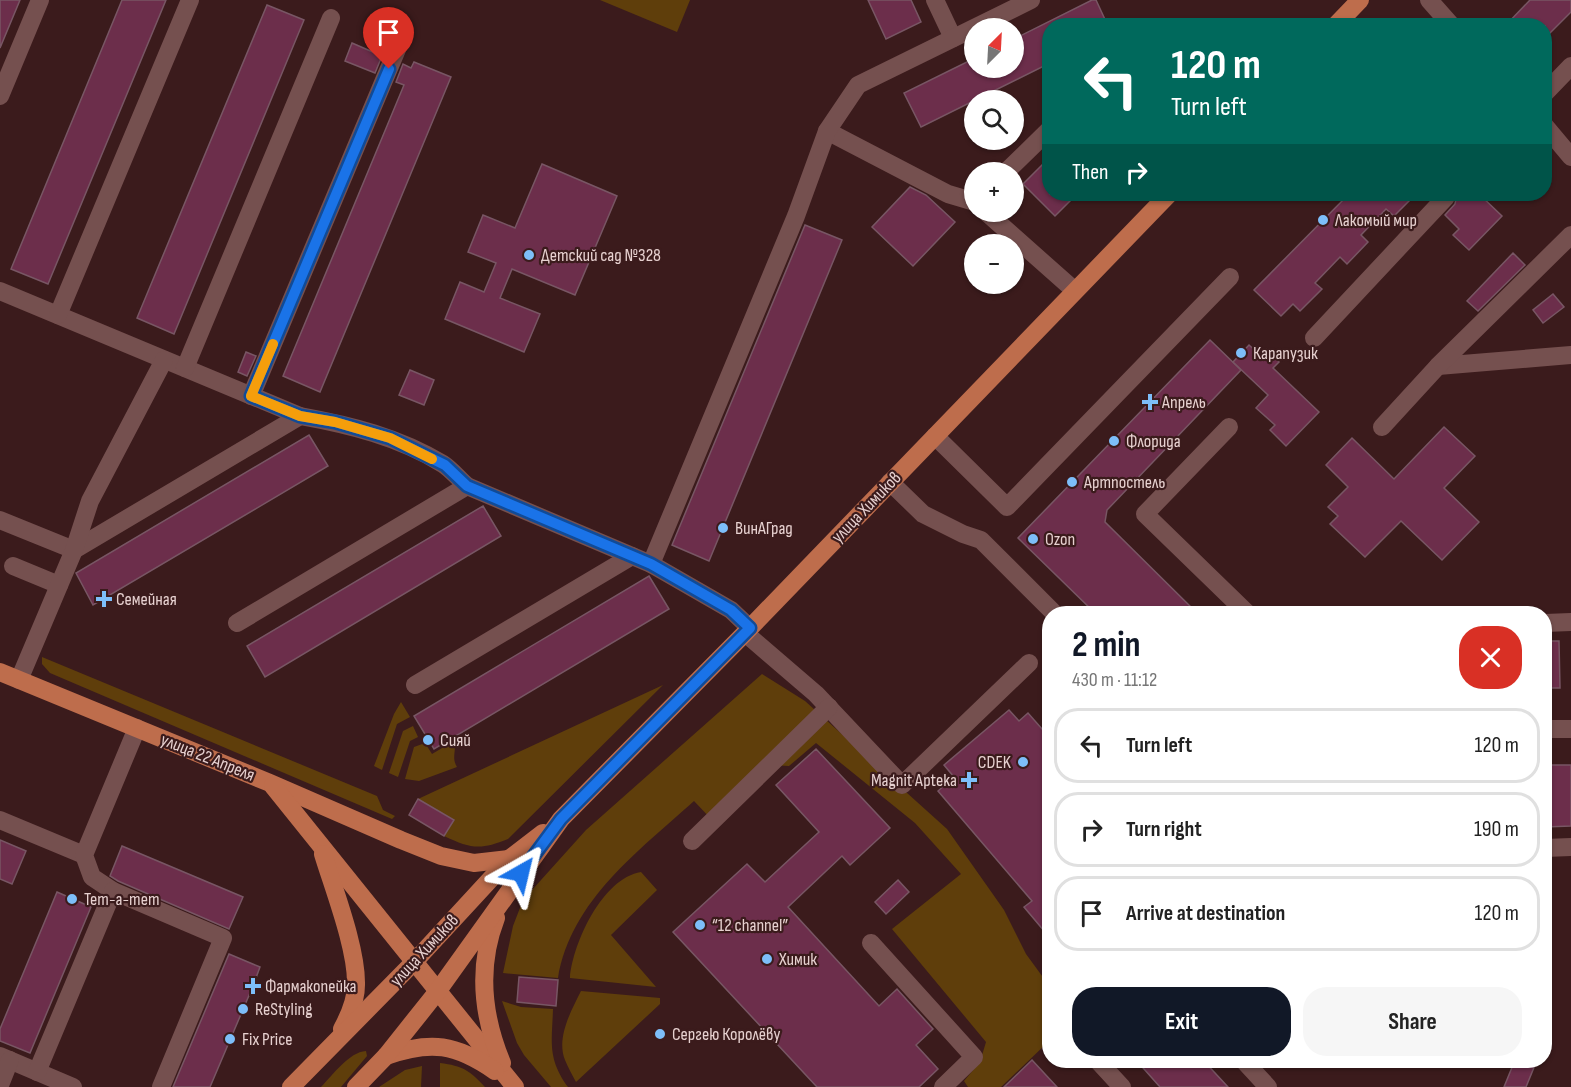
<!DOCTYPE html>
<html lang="en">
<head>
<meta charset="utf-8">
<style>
  :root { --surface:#fff; --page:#f6f6f6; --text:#222; --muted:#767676; --line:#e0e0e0; --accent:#111827 }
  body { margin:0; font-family:"Sofia Sans Condensed",sans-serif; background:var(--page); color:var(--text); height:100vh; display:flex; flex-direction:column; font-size:22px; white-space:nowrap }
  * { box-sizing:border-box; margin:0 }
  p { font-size:20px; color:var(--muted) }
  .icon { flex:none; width:33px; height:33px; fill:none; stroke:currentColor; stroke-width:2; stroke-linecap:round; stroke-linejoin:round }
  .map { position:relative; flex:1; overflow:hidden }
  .side { position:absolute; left:1042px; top:606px; width:510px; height:462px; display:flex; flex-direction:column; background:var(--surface); border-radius:24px; box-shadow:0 2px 4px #0004 }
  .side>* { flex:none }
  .top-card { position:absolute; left:1042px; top:18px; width:510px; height:183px; border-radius:24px; box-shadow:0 2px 4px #0004; background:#00695c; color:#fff; overflow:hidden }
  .needle { width:39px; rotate:24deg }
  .tools { position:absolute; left:964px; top:18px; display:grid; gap:12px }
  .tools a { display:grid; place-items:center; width:60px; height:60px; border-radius:50%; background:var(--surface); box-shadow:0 2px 4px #0004; font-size:30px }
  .pin { position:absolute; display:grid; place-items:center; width:51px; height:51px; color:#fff; margin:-62px -26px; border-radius:50% 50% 50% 0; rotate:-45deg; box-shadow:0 0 6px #0007 }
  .pin .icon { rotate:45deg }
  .me { position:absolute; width:66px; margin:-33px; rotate:37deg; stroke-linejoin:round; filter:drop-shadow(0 0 4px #0008) }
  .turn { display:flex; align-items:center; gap:21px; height:126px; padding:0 30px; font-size:27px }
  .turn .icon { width:78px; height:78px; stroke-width:2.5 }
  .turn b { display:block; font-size:42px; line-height:51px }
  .then { display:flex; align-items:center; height:57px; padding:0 30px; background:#0003; gap:12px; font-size:22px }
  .round { display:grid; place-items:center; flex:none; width:63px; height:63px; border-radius:24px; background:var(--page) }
  .summary { display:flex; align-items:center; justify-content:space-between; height:102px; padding:0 30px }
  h1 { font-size:36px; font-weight:700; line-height:45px; color:var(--accent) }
  .action { display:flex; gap:12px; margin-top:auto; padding:12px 30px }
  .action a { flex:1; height:69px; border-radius:24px; background:var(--accent); color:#fff; font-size:24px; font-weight:700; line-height:69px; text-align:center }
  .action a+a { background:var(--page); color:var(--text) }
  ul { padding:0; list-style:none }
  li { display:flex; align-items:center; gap:18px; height:75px; margin:0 12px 9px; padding:0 18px; border:3px solid var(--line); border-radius:24px }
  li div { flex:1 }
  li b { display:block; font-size:22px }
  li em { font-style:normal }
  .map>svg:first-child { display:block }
  .green { fill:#5f3e0b }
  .building { fill:#6c2e4b; stroke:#785664; stroke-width:1.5 }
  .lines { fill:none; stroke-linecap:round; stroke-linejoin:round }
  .minor { stroke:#75504f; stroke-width:18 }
  .major { stroke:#be6d4c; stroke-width:18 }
  .route-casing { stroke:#114b97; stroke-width:15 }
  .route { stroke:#1a73e8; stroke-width:10 }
  .slow { stroke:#f59e0b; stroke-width:10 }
  .poi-dot { fill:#7dbef9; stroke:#3b1b1c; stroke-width:2 }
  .labels { text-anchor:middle; stroke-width:4.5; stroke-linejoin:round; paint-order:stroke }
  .poi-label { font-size:18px; fill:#e7d1d0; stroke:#3b1b1c; text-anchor:start }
  .street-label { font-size:18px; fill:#e7d1d0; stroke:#3b1b1c }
</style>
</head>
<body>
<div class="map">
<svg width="1571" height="1087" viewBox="0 0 1571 1087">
  <rect width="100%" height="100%" fill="#3b1b1c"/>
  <!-- green -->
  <g class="green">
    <polygon points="600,0 690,0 677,32"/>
    <polygon points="42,657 377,796 383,810 395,816 392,819 50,673 42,664"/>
    <path d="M762,674L805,701L947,829L1004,910L1026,954L1045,980L1043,1000L1047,1043L1001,1087H968L964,1081L980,1062L986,1042L892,929L961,874L915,823L816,743L789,766L770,765L713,821L694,801C639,851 571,900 558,978L503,973L513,926L523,900L586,830Z"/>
    <path d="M663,685L508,839C481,850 471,849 444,836L454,820L418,799Z"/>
    <polygon points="401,702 410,717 397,724 382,770 374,766 394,714"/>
    <polygon points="413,726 418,737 410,741 398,777 389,773 403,731"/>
    <path d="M454,741C457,751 451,757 457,767L419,781L405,779L414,747L425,743L432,754Z"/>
    <path d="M641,872L657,890L611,935L656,987L570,978C573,942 603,878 641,872Z"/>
    <path d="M581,991L660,998V1004L576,1082C572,1075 568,1067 565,1060C556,1038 571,1011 581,991Z"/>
    <path d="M502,1001L521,1007L553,1009C552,1042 547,1058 568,1087H551L524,1055L517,1043Z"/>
    <path d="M366,1051L367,1056L341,1087H321C333,1075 349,1052 366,1051Z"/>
    <path d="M440,1063C463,1066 469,1070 485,1087H440Z"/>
    <polygon points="422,1066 421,1087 379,1087 405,1070"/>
  </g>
  <!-- building -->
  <g class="building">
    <polygon points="0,0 20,0 0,48"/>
    <polygon points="122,0 166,0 48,284 11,269"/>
    <polygon points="868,0 911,0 921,22 886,39"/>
    <polygon points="1092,0 1096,0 1108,26 1050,26 1050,63 921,127 904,93 975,58 975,68 1014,68 1014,39"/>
    <polygon points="1530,0 1571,0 1571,12 1545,38 1545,26 1505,26"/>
    <polygon points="267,5 304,20 174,334 137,318"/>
    <polygon points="352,43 382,56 375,73 345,61"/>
    <polygon points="414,62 451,77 320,392 283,376 404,85 396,82 403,64 411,68"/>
    <polygon points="1050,157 1050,194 1077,194 1055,216 1023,184"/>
    <polygon points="542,164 617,196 575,295 512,269 500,298 540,314 524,352 445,319 460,282 484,292 496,263 468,252 483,215 515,228"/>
    <polygon points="910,187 926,195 955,222 913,266 872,227"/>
    <polygon points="1349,194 1416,194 1394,216 1386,209 1361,235 1368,242 1347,264 1340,257 1315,283 1322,289 1300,311 1293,304 1281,316 1254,290"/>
    <polygon points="1457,194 1479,194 1502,216 1469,250 1453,235 1459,229 1445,215 1455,204"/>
    <polygon points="805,225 842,240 709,561 672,545"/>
    <polygon points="1513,253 1525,265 1478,311 1467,301"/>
    <polygon points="1553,294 1564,307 1543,323 1533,310"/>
    <polygon points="1210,340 1241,370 1107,510 1105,522 1198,614 1096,614 1018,538"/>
    <polygon points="1249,345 1260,355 1266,349 1279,362 1273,368 1319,412 1286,446 1270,430 1275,425 1256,408 1268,395 1233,362"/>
    <polygon points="246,352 256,356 247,376 238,372"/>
    <polygon points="410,370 434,380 424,405 399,395"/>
    <polygon points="1444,427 1475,456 1444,488 1479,522 1442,560 1401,521 1365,557 1330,524 1338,516 1328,507 1348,487 1326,465 1352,438 1394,479"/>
    <polygon points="309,435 328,466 93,605 76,573"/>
    <polygon points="483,506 501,536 265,677 247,646"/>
    <polygon points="649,576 669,609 434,749 414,716"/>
    <polygon points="1545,641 1559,641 1560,688 1545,688"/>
    <polygon points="1009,710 1019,721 1028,713 1050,738 1050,938 1024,907 1032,901 938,791 954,777 944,765"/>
    <polygon points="816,749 890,828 850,865 842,856 788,907 879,1006 897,989 933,1029 916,1045 938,1069 919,1087 817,1087 673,932 747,864 765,882 819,832 776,785"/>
    <polygon points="1545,765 1571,765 1571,826 1545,827"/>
    <polygon points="418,799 454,820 444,836 409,815"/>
    <polygon points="0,840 26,851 12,884 0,879"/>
    <polygon points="122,846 243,897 229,929 118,881 110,876"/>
    <polygon points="898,880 909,892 886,914 875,902"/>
    <polygon points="57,892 91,907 30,1053 0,1041 0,1029"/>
    <polygon points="229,954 260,967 253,986 210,1087 173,1087"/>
    <polygon points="519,977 558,980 556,1006 517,1002"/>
    <polygon points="1032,1060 1057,1087 1004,1087"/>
    <polygon points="1136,1060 1203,1060 1228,1087 1160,1087"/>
    <polygon points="1515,1060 1537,1060 1526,1087 1504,1087"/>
  </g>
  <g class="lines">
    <!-- minor -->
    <g class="minor">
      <polyline points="935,0 953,38"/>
      <polyline points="1429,0 1452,26"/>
      <polyline points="1545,93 1571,66"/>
      <polyline points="0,96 40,0"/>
      <polyline points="1545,126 1571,157"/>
      <polyline points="827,131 948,194 975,202"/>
      <polyline points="1006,172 1050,129"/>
      <polyline points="986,212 1074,290"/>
      <path d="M0,291L300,416C350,425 399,437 443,464C452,470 459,479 467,486L651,564L731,610L750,628"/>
      <polyline points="58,315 190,0"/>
      <polyline points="1314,338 1446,197"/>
      <polyline points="1438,366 1571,355"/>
      <polyline points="185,368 331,18"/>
      <polyline points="251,396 398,47"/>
      <polyline points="1229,427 1145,514 1248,614"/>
      <polyline points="1382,427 1438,366 1571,235"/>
      <polyline points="935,436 1007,507 1230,277"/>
      <polyline points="890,482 923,514 963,534 981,540 1055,614"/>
      <polyline points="0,520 74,550"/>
      <polyline points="74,550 300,416"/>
      <polyline points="651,564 796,216 827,131 858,85 1031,0"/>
      <polyline points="13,566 59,585"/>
      <polyline points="237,623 467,486"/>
      <polyline points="1545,623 1571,622"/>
      <polyline points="745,633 816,694 902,785 1029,663"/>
      <polyline points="19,680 74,550 90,501 164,360"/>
      <polyline points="415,685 632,556"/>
      <polyline points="1545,729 1571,729"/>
      <polyline points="0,820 84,855"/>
      <polyline points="692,841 829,707"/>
      <polyline points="1545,848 1571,847"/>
      <polyline points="113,891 92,877 84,855 137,728"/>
      <polyline points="871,943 974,1057 943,1087"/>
      <polyline points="0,1056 73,1087"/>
      <polyline points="1097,1060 1122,1087"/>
      <polyline points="1243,1060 1268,1087"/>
      <polyline points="37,1072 113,891 223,938 161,1087"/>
      <polyline points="0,1085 10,1060"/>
    </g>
    <!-- major -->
    <g class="major">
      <polyline points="1335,26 1360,0"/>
      <polyline points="0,672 270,783 401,840 441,856 474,863 509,859"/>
      <polyline points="273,786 515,1087"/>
      <path d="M323,854C334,890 357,949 356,985C356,1000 349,1016 342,1029"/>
      <path d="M496,918C477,967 482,1015 502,1063"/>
      <path d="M386,1056C431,1040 456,1044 495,1071"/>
      <polyline points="291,1087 415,961 509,859 543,833"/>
      <polyline points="356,1087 386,1056 437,992 561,819 745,633 1169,194"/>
    </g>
  </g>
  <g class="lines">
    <defs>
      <polyline id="route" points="389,69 251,396 300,416 335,422 390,438 445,465 467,486 651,564 731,610 750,628 561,819 521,873"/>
    </defs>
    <!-- route casing -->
    <use href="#route" class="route-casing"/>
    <!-- route -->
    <use href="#route" class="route"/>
    <!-- slow -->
    <polyline class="slow" points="273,344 251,396 300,416 335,422 390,438 432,459"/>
  </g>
  <!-- markers -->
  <g class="poi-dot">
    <circle cx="1323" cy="220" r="6"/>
    <circle cx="529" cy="255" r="6"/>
    <circle cx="1241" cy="353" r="6"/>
    <path d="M1147 393h6v6h6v6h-6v6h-6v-6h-6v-6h6z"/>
    <circle cx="1114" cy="441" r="6"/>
    <circle cx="1072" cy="482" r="6"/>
    <circle cx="723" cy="528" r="6"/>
    <circle cx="1033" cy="539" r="6"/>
    <path d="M101 590h6v6h6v6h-6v6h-6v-6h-6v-6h6z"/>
    <circle cx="428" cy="740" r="6"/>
    <circle cx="1023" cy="762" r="6"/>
    <path d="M966 771h6v6h6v6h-6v6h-6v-6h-6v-6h6z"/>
    <circle cx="72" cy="899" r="6"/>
    <circle cx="700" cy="925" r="6"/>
    <circle cx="767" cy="959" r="6"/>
    <path d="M250 977h6v6h6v6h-6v6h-6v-6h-6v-6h6z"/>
    <circle cx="243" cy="1009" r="6"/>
    <circle cx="660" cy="1034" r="6"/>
    <circle cx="230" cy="1039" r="6"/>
  </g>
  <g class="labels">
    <!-- poi labels -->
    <g class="poi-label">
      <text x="1335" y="226">Лакомый мир</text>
      <text x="541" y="261">Детский сад №328</text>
      <text x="1253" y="359">Карапузик</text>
      <text x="1162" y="408">Апрель</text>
      <text x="1126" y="447">Флорида</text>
      <text x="1084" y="488">Артпостель</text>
      <text x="735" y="534">ВинАГрад</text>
      <text x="1045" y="545">Ozon</text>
      <text x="116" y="605">Семейная</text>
      <text x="440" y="746">Сияй</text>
      <text x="1011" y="768" text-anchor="end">CDEK</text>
      <text x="957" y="786" text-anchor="end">Magnit Apteka</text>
      <text x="84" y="905">Тет-а-тет</text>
      <text x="712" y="931">“12 channel”</text>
      <text x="779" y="965">Химик</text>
      <text x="265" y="992">Фармакопейка</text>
      <text x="255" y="1015">ReStyling</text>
      <text x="672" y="1040">Сергею Королёву</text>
      <text x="242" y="1045">Fix Price</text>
    </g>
    <!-- street labels -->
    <g class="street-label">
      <text transform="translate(866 507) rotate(-46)" y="6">улица Химиков</text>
      <text transform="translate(208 757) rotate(22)" y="6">улица 22 Апреля</text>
      <text transform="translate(424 950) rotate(-47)" y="6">улица Химиков</text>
    </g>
  </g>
</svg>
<div class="tools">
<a><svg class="needle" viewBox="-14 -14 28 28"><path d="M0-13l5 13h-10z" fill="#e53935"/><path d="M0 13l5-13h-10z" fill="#767676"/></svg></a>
<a><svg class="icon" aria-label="search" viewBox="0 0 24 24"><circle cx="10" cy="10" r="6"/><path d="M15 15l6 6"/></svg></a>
<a>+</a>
<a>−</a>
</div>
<div class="pin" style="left:389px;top:69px;background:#d93025"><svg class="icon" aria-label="arrive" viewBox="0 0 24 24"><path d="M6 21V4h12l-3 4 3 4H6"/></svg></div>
<svg class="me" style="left:521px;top:873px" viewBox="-20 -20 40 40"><path d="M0-17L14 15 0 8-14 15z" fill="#1a73e8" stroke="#fff" stroke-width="4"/></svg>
<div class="top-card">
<div class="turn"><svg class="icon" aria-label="left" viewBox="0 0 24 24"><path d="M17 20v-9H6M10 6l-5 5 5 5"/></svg><div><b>120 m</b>Turn left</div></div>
<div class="then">Then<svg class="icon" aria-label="right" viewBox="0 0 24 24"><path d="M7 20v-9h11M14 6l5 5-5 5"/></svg></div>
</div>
<section class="side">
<div class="summary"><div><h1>2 min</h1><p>430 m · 11:12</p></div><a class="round" style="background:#d93025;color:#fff"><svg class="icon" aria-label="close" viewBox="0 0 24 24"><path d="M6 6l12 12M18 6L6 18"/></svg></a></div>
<ul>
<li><svg class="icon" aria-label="left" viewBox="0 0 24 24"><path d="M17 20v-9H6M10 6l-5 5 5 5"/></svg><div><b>Turn left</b></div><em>120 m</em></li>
<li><svg class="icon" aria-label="right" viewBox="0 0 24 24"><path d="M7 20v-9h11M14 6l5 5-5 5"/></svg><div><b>Turn right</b></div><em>190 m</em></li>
<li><svg class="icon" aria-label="arrive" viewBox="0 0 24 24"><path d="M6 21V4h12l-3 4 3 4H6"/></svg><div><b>Arrive at destination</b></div><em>120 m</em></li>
</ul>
<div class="action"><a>Exit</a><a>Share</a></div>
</section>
</div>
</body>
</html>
